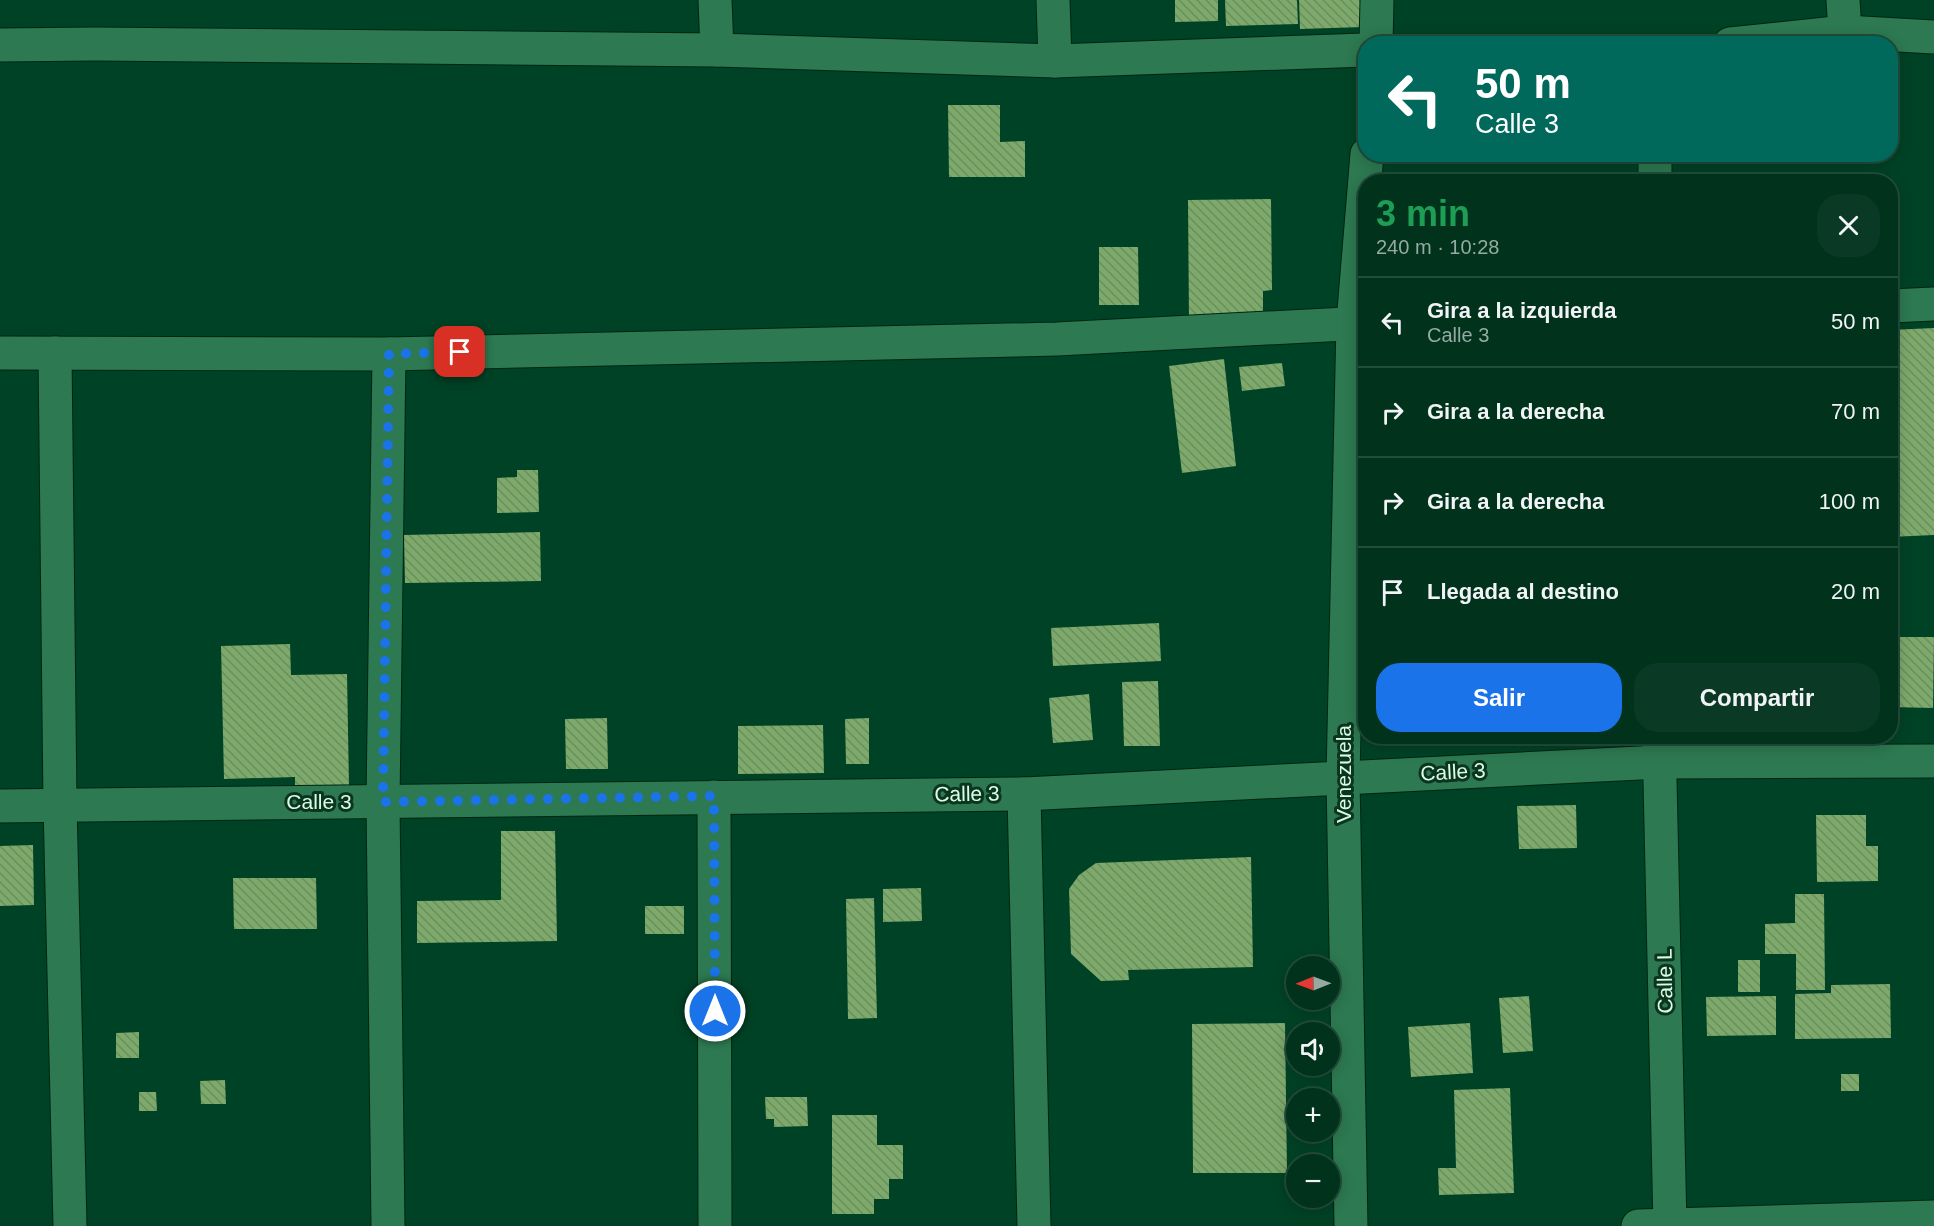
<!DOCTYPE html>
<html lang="es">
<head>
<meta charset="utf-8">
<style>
  :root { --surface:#00321c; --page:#0a3a25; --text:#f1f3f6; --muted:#95aaa3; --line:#224d3b; --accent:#1a73e8 }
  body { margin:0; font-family:Arial,sans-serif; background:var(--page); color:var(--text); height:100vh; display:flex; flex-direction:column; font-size:22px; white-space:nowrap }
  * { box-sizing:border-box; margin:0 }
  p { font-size:20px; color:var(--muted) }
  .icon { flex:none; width:33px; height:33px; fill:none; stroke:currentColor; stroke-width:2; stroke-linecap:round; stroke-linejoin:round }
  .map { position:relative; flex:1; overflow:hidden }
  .side { position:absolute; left:1358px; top:174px; width:540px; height:570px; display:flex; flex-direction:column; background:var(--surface); border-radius:24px; box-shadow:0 3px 15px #0003,0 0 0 2px var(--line) }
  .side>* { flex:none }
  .guide { position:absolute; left:1358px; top:36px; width:540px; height:126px; border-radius:24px; box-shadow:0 3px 15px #0003,0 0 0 2px var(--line); background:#00695c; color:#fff; overflow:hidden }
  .needle { width:39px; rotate:269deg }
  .buttons { position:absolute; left:1286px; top:956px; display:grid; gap:12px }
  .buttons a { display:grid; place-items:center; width:54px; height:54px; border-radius:50%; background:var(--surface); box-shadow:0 3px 15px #0003,0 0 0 2px var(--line); font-size:30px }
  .pin { position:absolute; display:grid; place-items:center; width:51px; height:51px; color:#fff; margin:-26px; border-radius:12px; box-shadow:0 3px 9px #0006 }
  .me { position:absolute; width:66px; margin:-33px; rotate:0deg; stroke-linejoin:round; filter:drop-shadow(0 0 4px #0008) }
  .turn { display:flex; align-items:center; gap:21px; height:126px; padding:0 18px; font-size:27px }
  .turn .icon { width:78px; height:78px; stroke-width:2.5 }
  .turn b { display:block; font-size:42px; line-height:51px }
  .round { display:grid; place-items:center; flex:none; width:63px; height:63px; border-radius:24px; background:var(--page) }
  .head { display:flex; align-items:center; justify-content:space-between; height:102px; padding:0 18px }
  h1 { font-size:36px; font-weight:700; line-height:45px; color:#1e9e55 }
  .button { display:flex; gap:12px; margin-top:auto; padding:12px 18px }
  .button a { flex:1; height:69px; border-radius:24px; background:var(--accent); color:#fff; font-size:24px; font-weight:700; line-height:69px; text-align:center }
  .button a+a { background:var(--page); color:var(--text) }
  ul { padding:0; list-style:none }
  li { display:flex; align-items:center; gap:18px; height:90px; padding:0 18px; border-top:2px solid var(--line) }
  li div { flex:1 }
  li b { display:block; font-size:22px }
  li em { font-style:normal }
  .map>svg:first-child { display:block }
  .building { fill:url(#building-back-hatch) }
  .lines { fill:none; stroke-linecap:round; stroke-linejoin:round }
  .street-casing { stroke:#002612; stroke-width:35 }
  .street { stroke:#2d7951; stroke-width:33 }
  .route { stroke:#1a73e8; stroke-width:10; stroke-dasharray:0 18 }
  .labels { text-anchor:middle; stroke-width:6; stroke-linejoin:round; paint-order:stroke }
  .street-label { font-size:21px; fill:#d8fde5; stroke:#0c3520 }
</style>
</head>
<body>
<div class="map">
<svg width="1934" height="1226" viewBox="0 0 1934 1226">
  <defs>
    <pattern id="building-back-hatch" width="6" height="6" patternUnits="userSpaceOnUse" patternTransform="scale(1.5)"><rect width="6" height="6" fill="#7da96b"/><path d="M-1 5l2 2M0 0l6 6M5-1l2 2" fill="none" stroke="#6b8d60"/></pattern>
  </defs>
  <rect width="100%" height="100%" fill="#004225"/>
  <!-- building -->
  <g class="building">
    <polygon points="1175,0 1218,0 1218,21 1175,22"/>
    <polygon points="1225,0 1297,0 1298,24 1226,26"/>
    <polygon points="1299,0 1362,0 1363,27 1300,29"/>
    <polygon points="948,105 1000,105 1000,142 1025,141 1025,177 949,177"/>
    <polygon points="1474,175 1474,182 1402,182 1401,176"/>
    <polygon points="1271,199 1272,290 1263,291 1263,315 1189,321 1188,200"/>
    <polygon points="1099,247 1138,247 1139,305 1099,305"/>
    <polygon points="1934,328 1934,535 1890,537 1890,330"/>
    <polygon points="1224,359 1236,466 1182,473 1169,366"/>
    <polygon points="1282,363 1285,386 1242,391 1239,367"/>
    <polygon points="517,470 538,470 539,512 497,513 497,478 517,477"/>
    <polygon points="540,532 541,581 405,583 404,535"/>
    <polygon points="1159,623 1161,661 1053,666 1051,628"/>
    <polygon points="1890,637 1934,637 1933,708 1890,707"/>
    <polygon points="290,644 291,675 347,674 349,785 295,786 295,777 224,779 221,646"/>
    <polygon points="1158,681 1160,746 1124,746 1122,682"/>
    <polygon points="1089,694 1093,740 1053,743 1049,698"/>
    <polygon points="607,718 608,769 566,769 565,719"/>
    <polygon points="869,718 869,764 846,764 845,719"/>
    <polygon points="823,725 824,773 738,774 738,726"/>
    <polygon points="1821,736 1859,736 1859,746 1821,747"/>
    <polygon points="1576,805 1577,848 1519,849 1517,806"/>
    <polygon points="1816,815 1866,815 1866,846 1878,846 1878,881 1817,882"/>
    <polygon points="501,831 555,831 557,941 417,943 417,901 501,900"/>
    <polygon points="33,845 34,905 0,906 0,846"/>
    <polygon points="1251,857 1253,967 1128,970 1129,980 1101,981 1071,954 1069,889 1079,875 1096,863"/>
    <polygon points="233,878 316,878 317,929 234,929"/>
    <polygon points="921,888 922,921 883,922 883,889"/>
    <polygon points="1795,894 1824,894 1825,990 1796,990 1796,954 1765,954 1765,924 1795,923"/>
    <polygon points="874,898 877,1018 848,1019 846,899"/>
    <rect x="645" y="906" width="39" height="28"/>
    <rect x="1738" y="960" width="22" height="32"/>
    <polygon points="1890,984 1891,1038 1795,1039 1795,994 1831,993 1831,985"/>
    <polygon points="1529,996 1533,1051 1503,1053 1499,998"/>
    <polygon points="1776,996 1776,1035 1707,1036 1706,997"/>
    <polygon points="1285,1023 1287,1173 1193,1173 1192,1024"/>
    <polygon points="1470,1023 1473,1073 1411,1077 1408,1027"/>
    <polygon points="139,1032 139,1058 116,1058 116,1033"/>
    <rect x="1841" y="1074" width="18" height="17"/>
    <polygon points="225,1080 226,1104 201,1104 200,1081"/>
    <polygon points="1510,1088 1514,1193 1439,1195 1438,1168 1456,1168 1454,1090"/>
    <polygon points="139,1092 156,1092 157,1111 139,1111"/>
    <polygon points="765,1097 807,1097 808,1126 774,1127 774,1119 766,1119"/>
    <polygon points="832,1115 877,1115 877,1145 903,1145 903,1179 889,1179 889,1199 874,1199 874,1214 832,1214"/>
  </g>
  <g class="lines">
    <defs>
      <g id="street">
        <polyline points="715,0 717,50"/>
        <polyline points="1053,0 1055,61"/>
        <polyline points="1843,0 1845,32"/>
        <polyline points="1376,44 1377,0"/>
        <polyline points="1730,44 1845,32 1934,37"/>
        <polyline points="0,45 95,44 717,50 1055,61 1365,50"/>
        <polyline points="1655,182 1655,154"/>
        <polyline points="1890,306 1934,304"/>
        <polyline points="0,353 389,354 1057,339 1365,323"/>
        <polyline points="55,353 60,804 70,1226"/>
        <polyline points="1659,736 1670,1226"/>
        <polyline points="1024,794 1034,1226"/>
        <polyline points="714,797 715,1226"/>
        <polyline points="0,806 1024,794 1660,762 1934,761"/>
        <polyline points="388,1226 383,802 389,354"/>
        <polyline points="1351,1226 1343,778 1353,323 1367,154"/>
        <polyline points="1638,1226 1934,1217"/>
      </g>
    </defs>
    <!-- street casing -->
    <use href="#street" class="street-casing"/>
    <!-- street -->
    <use href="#street" class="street"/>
  </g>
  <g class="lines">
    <!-- route -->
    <polyline class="route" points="460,352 389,354 383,802 714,796 715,1011"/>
  </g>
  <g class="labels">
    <!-- street labels -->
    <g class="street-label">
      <text transform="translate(1453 772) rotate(-3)" y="7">Calle 3</text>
      <text transform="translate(1344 774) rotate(-90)" y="7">Venezuela</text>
      <text transform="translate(967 794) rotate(-1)" y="7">Calle 3</text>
      <text x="319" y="809">Calle 3</text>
      <text transform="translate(1665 981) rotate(-91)" y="7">Calle L</text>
    </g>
  </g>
</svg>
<div class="buttons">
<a><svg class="needle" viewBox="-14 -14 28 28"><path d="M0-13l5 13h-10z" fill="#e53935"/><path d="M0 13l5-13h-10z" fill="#95aaa3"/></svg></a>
<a><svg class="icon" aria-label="sound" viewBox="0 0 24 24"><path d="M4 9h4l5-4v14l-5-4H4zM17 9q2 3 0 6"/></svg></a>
<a>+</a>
<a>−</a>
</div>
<div class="pin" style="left:460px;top:352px;background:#d93025"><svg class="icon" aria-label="arrive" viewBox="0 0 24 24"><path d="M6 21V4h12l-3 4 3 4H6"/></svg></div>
<svg class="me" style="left:715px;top:1011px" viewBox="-20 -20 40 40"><circle r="17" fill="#1a73e8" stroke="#fff" stroke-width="3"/><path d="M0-11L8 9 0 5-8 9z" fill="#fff"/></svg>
<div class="guide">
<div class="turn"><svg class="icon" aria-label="left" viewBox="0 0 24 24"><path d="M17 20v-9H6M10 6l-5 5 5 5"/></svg><div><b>50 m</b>Calle 3</div></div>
</div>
<section class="side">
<div class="head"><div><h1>3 min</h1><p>240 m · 10:28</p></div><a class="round"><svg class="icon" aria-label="close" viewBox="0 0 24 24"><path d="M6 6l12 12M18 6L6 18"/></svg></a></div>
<ul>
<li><svg class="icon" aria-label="left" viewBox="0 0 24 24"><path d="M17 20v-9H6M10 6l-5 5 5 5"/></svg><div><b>Gira a la izquierda</b><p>Calle 3</p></div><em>50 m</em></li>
<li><svg class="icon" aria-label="right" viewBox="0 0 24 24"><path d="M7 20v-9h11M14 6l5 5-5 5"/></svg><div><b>Gira a la derecha</b></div><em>70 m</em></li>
<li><svg class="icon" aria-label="right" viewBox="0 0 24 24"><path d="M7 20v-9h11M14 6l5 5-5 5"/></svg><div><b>Gira a la derecha</b></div><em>100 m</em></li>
<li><svg class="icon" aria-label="arrive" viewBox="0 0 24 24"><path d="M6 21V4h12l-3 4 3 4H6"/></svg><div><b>Llegada al destino</b></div><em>20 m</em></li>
</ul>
<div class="button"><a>Salir</a><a>Compartir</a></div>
</section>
</div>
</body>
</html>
